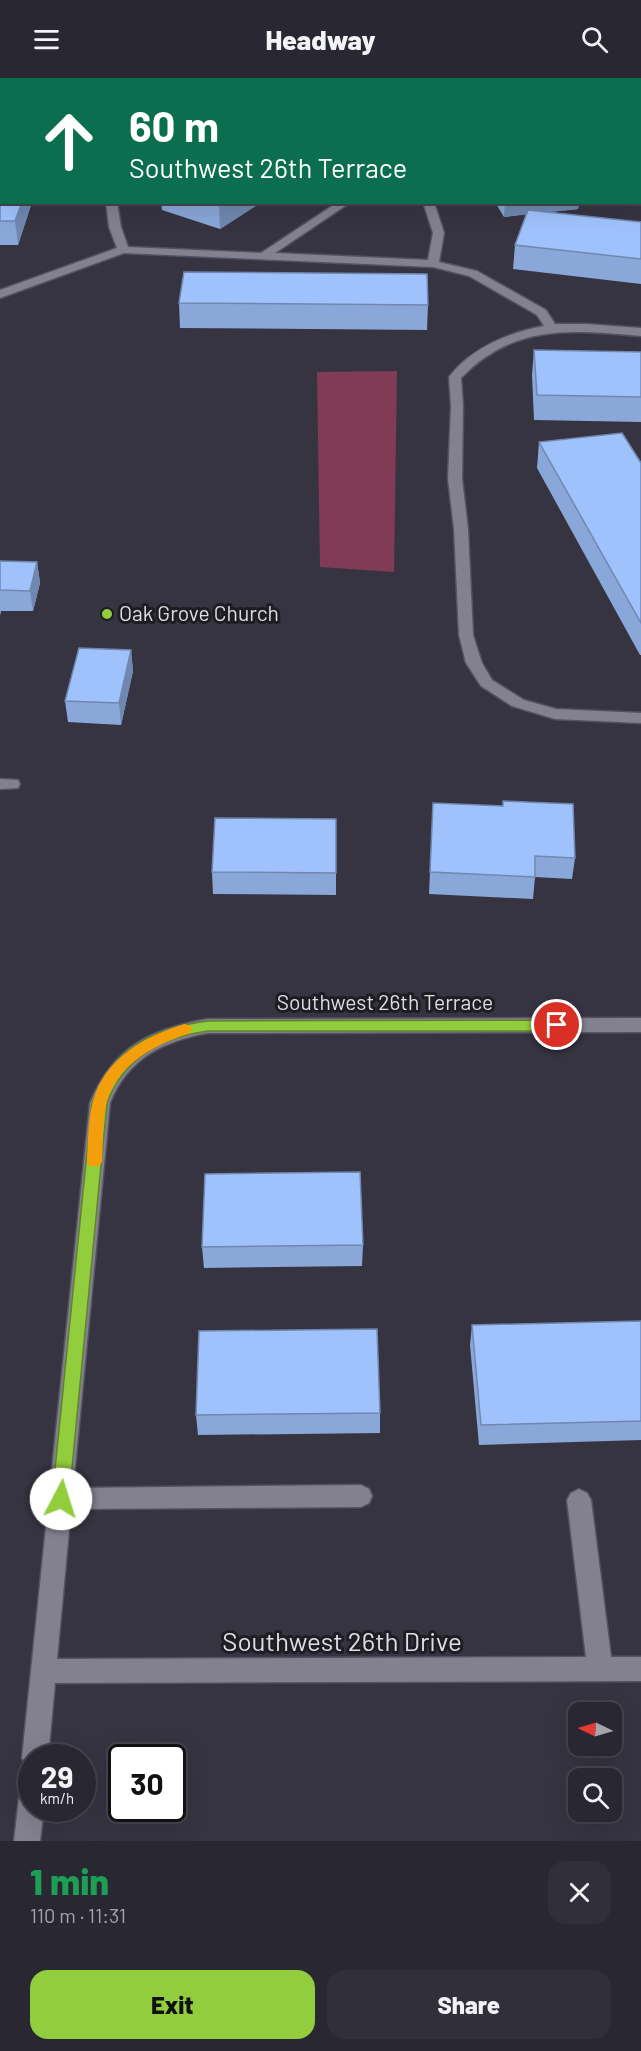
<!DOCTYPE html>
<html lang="en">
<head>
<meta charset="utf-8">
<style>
  :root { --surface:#292732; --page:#312f3a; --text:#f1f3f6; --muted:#a5a5ac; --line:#45444d; --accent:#92cd3e }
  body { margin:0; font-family:Barlow,sans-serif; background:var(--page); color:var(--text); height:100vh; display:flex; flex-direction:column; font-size:22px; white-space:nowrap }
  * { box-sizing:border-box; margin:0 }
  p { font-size:20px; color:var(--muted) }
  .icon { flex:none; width:33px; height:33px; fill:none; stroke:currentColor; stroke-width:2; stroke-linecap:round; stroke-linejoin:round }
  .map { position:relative; height:1763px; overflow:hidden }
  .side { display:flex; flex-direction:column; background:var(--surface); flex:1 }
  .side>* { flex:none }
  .top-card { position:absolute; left:0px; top:0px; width:642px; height:126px; box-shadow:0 6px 24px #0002,0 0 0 2px var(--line); background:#0b6e4f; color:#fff; overflow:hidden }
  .needle { width:39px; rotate:275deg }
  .buttons { position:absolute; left:568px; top:1624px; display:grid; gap:12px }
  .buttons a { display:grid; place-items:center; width:54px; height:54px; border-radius:12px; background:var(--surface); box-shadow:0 6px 24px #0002,0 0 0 2px var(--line); font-size:30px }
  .speed { position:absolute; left:18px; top:1666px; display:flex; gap:12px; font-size:30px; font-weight:700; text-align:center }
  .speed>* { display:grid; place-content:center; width:78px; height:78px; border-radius:50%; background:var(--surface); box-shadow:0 6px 24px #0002,0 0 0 2px var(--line); line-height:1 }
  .speed small { font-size:15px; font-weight:400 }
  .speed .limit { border:3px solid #111; border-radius:9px; background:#fff; color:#111 }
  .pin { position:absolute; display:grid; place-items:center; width:51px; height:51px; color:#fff; margin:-26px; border:3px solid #fff; border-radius:50%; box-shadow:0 2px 6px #0007 }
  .me { position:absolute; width:66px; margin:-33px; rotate:5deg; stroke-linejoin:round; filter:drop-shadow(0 0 4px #0008) }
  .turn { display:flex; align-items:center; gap:21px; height:126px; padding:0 30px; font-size:27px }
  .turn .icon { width:78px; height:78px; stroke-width:2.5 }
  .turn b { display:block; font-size:42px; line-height:51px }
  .round { display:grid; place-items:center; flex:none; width:63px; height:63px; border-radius:18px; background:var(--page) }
  .head { display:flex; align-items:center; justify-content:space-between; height:102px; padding:0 30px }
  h1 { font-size:36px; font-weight:800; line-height:45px; color:#1e9e55 }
  .action { display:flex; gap:12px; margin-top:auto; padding:12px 30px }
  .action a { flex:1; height:69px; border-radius:18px; background:var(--accent); color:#111; font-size:24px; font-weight:800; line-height:69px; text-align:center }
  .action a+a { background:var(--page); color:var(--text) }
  header { display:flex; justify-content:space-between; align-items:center; height:78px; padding:0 30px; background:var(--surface); font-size:27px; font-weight:800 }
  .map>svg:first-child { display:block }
  .green { fill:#813b54 }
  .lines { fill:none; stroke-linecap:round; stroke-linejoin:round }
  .minor-casing { stroke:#54525e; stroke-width:3 }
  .minor { fill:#838090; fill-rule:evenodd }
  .wall { fill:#8aa7d9 }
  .shaded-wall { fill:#7088b0 }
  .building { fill:#a0c2fc; stroke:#7088b0; stroke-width:1.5 }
  .route { fill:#92cd3e; stroke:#5f8528; stroke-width:1.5 }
  .slow { fill:#f59e0b }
  .poi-dot { fill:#92cd3e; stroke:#1e1d23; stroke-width:2 }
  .labels { text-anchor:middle; stroke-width:6; stroke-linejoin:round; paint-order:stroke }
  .poi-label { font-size:21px; fill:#dfdee7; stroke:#1e1d23; text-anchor:start }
  .street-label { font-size:21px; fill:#dfdee7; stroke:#1e1d23 }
  .near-street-label { font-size:26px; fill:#dfdee7; stroke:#1e1d23 }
</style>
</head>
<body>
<header><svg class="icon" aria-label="menu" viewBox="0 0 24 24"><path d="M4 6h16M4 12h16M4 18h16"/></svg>Headway<svg class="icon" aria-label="search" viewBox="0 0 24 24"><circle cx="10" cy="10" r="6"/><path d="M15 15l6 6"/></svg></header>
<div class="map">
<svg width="641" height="1763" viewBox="0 0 641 1763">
  <rect width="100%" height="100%" fill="#373442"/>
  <!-- green -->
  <polygon class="green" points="397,293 394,494 320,489 317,294"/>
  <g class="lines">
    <defs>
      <g id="minor">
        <rect x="640" y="10" width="1" height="6"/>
        <rect x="0" y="50" width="2" height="6"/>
        <path d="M106,124H117L121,149L128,169L261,175L338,124H351L275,175L428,182L433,155L423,124H434L444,155L439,184L477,193L546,232L555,246H586L641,250V258C573,252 514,245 461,300L463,328L462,401L468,451L473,557L482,585L492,602L524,622L556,631L641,635V645L555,641L512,628L481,608L466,585L459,557L454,451L448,401L451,328L449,299C470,271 509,254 544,248L537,237L469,198L433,189L124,175L0,220V212L117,170L109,149Z"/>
        <polygon points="0,701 18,702 20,706 18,710 0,711"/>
        <path d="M641,940V954L208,955C163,963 127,981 110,1025L73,1410L361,1407L369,1411L372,1418L369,1425L361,1429L71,1431L57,1581L586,1579L567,1422L571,1415L579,1411L587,1415L591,1422L611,1579H641V1603L55,1605L48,1680H32V1691L26,1689L22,1680L90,1025C113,969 150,951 208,941Z"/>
        <polygon points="32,1707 32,1731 44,1731 40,1763 14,1763 19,1720 23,1711"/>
      </g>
    </defs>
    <!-- minor casing -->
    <use href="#minor" class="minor-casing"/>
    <!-- minor -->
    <use href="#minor" class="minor"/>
  </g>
  <!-- wall -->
  <g class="wall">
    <polygon points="0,58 32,124 18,167 0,167"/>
    <polygon points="161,124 262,124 220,151 162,132"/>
    <polygon points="495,124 579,124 578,131 549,134 641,144 641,206 513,191 515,167 526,136 504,139"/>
    <polygon points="179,225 428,227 427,252 180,250"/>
    <polygon points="534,272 641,274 641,344 534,342 532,297"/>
    <polygon points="539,364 641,385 641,577 640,577 537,390"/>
    <polygon points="0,483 37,484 40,505 33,533 1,533 0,538"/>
    <polygon points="131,572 133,593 121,647 68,644 65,623"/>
    <polygon points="433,725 575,780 572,801 535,799 533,821 429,816"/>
    <polygon points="336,741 336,817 213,816 212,794"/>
    <polygon points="363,1167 362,1188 204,1190 202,1169"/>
    <polygon points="641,1243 641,1362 479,1367 470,1267 472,1247"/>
    <polygon points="380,1335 380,1355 198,1357 196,1337"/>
  </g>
  <!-- shaded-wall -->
  <g class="shaded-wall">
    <polygon points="0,0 42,0 36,2 2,2 2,9 0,10"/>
    <polygon points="22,124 32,124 18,167 15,143"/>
    <polygon points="223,124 262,124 220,151 219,127"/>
    <polygon points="505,124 579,124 578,131 504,139"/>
    <polygon points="37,484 40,505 33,533 30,513"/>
    <polygon points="131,572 133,593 121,647 119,625"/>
  </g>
  <!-- building -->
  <g class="building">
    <polygon points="0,58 2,58 2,124 22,124 15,143 0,143"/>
    <polygon points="211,124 223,124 219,127"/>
    <polygon points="528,132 641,144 641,181 515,167"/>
    <polygon points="184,194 427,196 428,227 179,225"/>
    <polygon points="534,272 641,274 641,319 537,317"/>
    <polygon points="622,355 641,385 641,545 539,364"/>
    <polygon points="0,483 37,484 30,513 0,512"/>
    <polygon points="79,570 131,572 119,625 65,623"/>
    <polygon points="503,723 573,726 575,780 535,778 535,799 430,794 433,725 503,728"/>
    <polygon points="215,740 336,741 336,795 212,794"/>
    <polygon points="360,1094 363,1167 202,1169 205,1096"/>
    <polygon points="641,1243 641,1343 481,1347 472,1247"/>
    <polygon points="377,1251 380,1335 196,1337 199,1253"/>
  </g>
  <!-- route -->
  <path class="route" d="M557,942L564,947L557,953H208C163,959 123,980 107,1025L69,1421L67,1427L61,1429L55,1427L52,1421L92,1025C112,971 153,950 208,943Z"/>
  <!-- slow -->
  <path class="slow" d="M185,946L190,948L192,951L190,955C155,967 118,985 107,1023C102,1042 103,1065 102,1084L99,1088H89L87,1084C88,1065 88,1042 93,1023C105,980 145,958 185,946Z"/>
  <!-- markers -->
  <circle class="poi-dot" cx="107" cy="536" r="6"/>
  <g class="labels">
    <!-- poi labels -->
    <g class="poi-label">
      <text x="119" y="543">Oak Grove Church</text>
    </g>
    <!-- street labels -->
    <g class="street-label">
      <text x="385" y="932">Southwest 26th Terrace</text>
    </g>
    <!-- near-street labels -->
    <g class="near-street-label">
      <text x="342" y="1573">Southwest 26th Drive</text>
    </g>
  </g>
</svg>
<div class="buttons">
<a><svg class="needle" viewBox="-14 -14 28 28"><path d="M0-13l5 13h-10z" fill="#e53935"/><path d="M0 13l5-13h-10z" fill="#a5a5ac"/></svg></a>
<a><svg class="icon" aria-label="search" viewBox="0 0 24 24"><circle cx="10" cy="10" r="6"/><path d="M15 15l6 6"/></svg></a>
</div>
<div class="speed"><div>29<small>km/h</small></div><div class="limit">30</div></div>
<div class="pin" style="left:557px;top:947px;background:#d93025"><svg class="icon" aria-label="arrive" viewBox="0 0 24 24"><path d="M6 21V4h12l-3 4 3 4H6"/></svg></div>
<svg class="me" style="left:61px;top:1421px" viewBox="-20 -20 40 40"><circle r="19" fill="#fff"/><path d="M0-13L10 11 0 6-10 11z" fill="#92cd3e"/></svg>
<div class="top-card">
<div class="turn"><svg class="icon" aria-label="ahead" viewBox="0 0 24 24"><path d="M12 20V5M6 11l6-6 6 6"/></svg><div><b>60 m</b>Southwest 26th Terrace</div></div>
</div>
</div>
<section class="side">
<div class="head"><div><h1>1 min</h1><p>110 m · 11:31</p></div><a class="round"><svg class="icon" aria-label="close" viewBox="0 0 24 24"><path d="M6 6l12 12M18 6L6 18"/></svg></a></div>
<div class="action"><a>Exit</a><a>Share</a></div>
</section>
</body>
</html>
